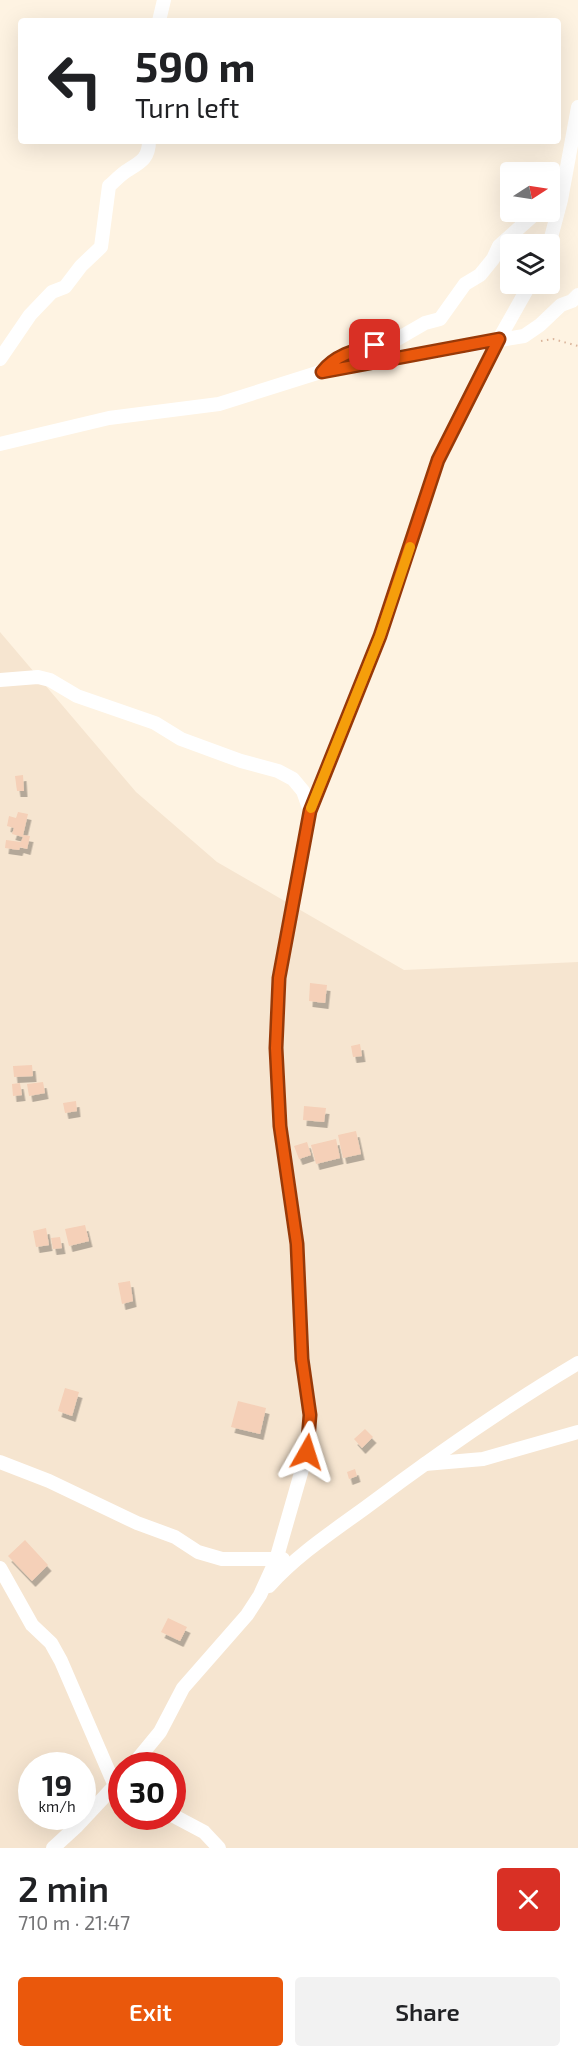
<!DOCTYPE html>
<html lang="en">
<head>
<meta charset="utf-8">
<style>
  :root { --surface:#fff; --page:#f2f2f2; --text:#202124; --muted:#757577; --accent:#ea580c }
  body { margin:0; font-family:"Exo 2",sans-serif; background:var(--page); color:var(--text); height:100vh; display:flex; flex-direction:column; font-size:22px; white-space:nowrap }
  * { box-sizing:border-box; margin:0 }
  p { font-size:20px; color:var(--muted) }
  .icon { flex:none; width:33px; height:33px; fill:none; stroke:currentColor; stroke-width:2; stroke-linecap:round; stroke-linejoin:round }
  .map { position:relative; height:1848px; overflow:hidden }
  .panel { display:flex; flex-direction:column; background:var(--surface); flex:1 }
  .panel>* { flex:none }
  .hud { position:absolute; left:18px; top:18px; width:543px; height:126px; border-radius:6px; box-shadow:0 6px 24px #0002; background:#fff; color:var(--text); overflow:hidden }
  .needle { width:39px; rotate:78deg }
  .tools { position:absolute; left:500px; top:162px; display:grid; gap:12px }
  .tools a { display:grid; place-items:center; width:60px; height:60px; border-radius:6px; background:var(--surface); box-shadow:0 6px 24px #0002; font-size:30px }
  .speed { position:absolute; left:18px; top:1752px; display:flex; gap:12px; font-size:30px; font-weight:700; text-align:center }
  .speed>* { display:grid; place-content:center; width:78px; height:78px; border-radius:50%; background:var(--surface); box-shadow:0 6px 24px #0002; line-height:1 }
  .speed small { font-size:15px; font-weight:400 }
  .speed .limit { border:9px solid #d22; background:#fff; color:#111 }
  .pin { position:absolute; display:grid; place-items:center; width:51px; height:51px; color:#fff; margin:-26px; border-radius:12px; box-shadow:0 3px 9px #0006 }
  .me { position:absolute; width:66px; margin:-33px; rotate:6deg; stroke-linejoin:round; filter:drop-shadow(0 0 4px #0008) }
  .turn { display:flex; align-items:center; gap:21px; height:126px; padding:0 18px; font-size:27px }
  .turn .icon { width:78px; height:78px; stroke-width:2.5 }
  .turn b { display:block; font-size:42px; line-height:51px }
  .round { display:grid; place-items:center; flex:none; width:63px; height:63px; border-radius:6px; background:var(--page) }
  .summary { display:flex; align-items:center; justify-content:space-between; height:102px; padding:0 18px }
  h1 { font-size:36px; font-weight:600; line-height:45px }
  .button { display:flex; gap:12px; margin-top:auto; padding:12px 18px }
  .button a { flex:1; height:69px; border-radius:6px; background:var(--accent); color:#fff; font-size:24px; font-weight:600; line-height:69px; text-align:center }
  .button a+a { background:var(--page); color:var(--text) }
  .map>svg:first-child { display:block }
  .residential { fill:#f6e5d0; fill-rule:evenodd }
  .building { fill:#f5d0b8; filter:url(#shadow) }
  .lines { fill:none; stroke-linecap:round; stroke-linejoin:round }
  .path { stroke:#dab49b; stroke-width:2; stroke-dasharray:1.5 4.5; stroke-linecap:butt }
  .minor { stroke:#fff; stroke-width:14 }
  .route-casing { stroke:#983908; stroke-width:15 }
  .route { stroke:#ea580c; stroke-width:10 }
  .slow { stroke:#f59e0b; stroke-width:10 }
</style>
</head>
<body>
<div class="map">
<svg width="578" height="1848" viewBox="0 0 578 1848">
  <defs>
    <filter id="shadow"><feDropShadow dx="3.5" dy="6" stdDeviation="0" flood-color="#0004"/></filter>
  </defs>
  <rect width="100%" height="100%" fill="#fef3e2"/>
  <!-- residential -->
  <path class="residential" d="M0,632L136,792L217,862L404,970L578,962V1848H0ZM32,1766H82V1816H32ZM122,1766H172V1816H122Z"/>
  <!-- building -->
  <g class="building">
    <polygon points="23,775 24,791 17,791 15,776"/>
    <polygon points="18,812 28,814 23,835 30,836 27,849 20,847 19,850 5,848 6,840 21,842 23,837 12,834 14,828 7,826 9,816 16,818"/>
    <polygon points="310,983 327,985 325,1003 309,1001"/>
    <polygon points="360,1044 362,1056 353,1057 351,1046"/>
    <polygon points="32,1065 33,1076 14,1077 13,1066"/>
    <polygon points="43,1082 45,1093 29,1096 27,1084"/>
    <polygon points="20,1083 22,1095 13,1096 12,1084"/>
    <polygon points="76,1101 77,1111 65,1113 63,1103"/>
    <polygon points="304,1106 326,1108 324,1122 303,1120"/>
    <polygon points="356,1131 361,1154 343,1158 338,1135"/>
    <polygon points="336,1139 340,1158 316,1164 311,1145"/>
    <polygon points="307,1142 311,1155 299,1159 294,1146"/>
    <polygon points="85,1225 89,1241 69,1246 65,1229"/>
    <polygon points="46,1228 49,1245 36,1247 33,1231"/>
    <polygon points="60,1237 62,1248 53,1249 51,1238"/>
    <polygon points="130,1281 133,1301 122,1304 118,1283"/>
    <polygon points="65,1388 79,1392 72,1416 58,1411"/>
    <polygon points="238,1401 266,1408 260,1434 231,1427"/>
    <polygon points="365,1429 373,1437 362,1448 354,1439"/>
    <polygon points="355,1469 357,1476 349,1479 347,1472"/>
    <polygon points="25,1540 48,1565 32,1581 8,1556"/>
    <polygon points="168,1618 187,1627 180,1641 161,1632"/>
  </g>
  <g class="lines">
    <!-- path -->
    <polyline class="path" points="541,341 553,339 578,346"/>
    <!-- minor -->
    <g class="minor">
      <polyline points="159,21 164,0"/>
      <polyline points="549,197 561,176"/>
      <polyline points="549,245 561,200 578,107"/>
      <path d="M0,359L30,315L52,292L65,287L81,266L101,247L109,186C115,181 121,174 128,170C141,162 149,158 149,141"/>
      <polyline points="324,370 328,364 340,356 375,344 387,345 425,323 440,319 465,284 480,275 493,259 499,246 537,212"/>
      <polyline points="0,444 109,418 219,404 333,368 524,336 540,325 561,305 572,301 578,295"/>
      <polyline points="0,680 38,677 50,680 77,696 155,723 181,739 241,761 278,771 293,779 303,791 310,811 279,978 276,1048 280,1126 297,1244 302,1359 310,1415 307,1452 276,1560 260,1595 247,1615 183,1688 160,1732 132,1766"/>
      <polyline points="310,811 380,636 438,460 499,339 530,284"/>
      <polyline points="0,1462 49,1481 137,1523 175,1537 198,1552 222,1559 283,1559"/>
      <polyline points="425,1464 483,1459 578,1432"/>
      <polyline points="0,1568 32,1625 51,1643 61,1661 115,1786 122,1789"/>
      <path d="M269,1586C297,1555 332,1532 365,1508C434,1456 504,1407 578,1363"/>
      <polyline points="172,1815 204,1832 219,1848"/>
      <polyline points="53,1848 77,1826 121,1779"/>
    </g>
  </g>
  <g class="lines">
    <defs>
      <path id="route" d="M307,1452L310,1415L302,1359L297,1244L280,1126L276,1048L279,978L310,811L380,636L438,460L499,339L322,372C335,355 356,350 375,345"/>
    </defs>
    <!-- route casing -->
    <use href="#route" class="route-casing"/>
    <!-- route -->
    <use href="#route" class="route"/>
    <!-- slow -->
    <polyline class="slow" points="311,808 380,636 410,547"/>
  </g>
</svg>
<div class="tools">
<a><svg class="needle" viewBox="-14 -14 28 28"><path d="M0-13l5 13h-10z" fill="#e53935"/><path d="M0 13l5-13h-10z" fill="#757577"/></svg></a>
<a><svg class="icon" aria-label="layers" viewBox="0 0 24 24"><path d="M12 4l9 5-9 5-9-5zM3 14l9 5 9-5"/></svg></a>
</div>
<div class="speed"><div>19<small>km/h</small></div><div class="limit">30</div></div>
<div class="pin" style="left:375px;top:345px;background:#d93025"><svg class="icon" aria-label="arrive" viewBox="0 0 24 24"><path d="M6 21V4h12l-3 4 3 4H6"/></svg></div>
<svg class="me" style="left:307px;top:1452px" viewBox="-20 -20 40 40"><path d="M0-17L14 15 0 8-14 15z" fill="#ea580c" stroke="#fff" stroke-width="4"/></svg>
<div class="hud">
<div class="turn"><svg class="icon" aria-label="left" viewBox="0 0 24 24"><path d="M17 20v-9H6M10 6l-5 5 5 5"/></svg><div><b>590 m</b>Turn left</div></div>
</div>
</div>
<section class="panel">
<div class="summary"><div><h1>2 min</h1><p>710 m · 21:47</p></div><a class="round" style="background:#d93025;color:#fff"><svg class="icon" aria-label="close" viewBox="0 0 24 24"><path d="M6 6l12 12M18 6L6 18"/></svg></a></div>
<div class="button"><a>Exit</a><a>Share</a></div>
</section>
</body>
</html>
